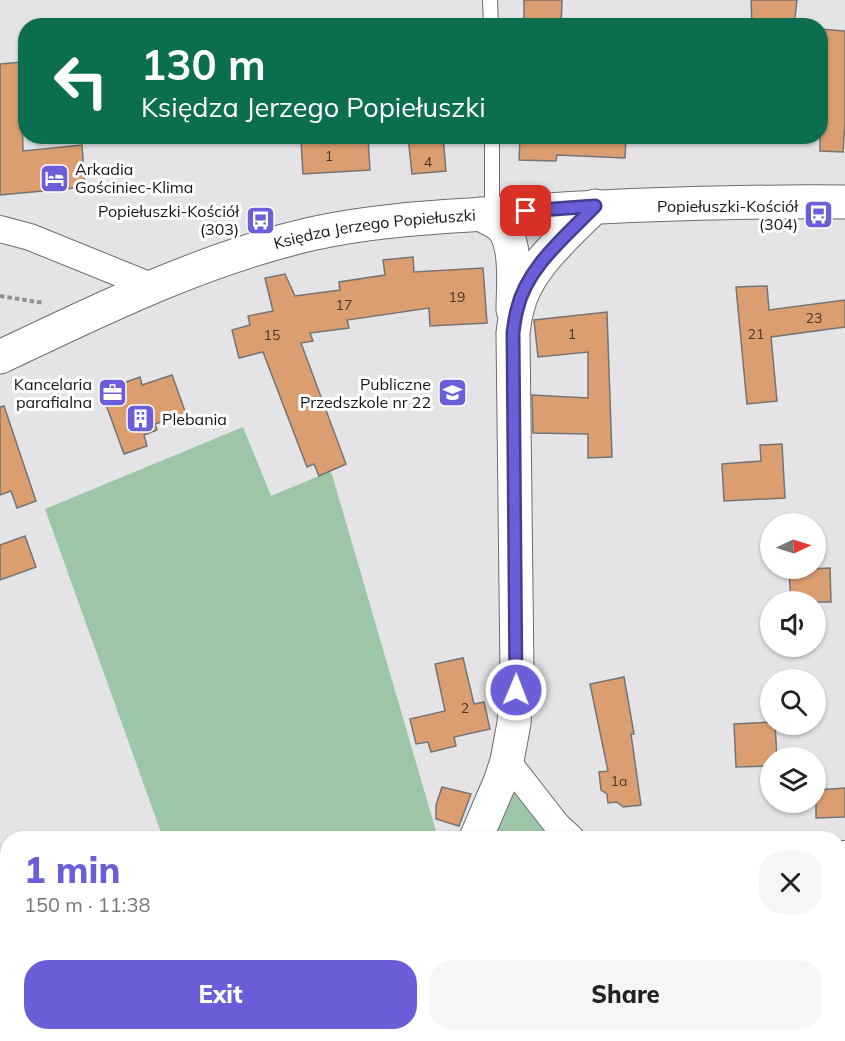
<!DOCTYPE html>
<html lang="en">
<head>
<meta charset="utf-8">
<style>
  :root { --surface:#fff; --page:#f6f6f6; --text:#222; --muted:#767676; --accent:#6a5fd9 }
  body { margin:0; font-family:Mulish,sans-serif; background:var(--page); color:var(--text); height:100vh; display:flex; flex-direction:column; font-size:22px; white-space:nowrap }
  * { box-sizing:border-box; margin:0 }
  p { font-size:20px; color:var(--muted) }
  .icon { flex:none; width:33px; height:33px; fill:none; stroke:currentColor; stroke-width:2; stroke-linecap:round; stroke-linejoin:round }
  .map { position:relative; flex:1; overflow:hidden }
  .sheet { position:absolute; left:0px; top:831px; width:846px; height:210px; display:flex; flex-direction:column; background:var(--surface); border-radius:24px 24px 0 0; box-shadow:0 2px 4px #0004 }
  .sheet>* { flex:none }
  .hud { position:absolute; left:18px; top:18px; width:810px; height:126px; border-radius:24px; box-shadow:0 2px 4px #0004; background:#0b6e4f; color:#fff; overflow:hidden }
  .needle { width:39px; rotate:86deg }
  .buttons { position:absolute; left:760px; top:513px; display:grid; gap:12px }
  .buttons a { display:grid; place-items:center; width:66px; height:66px; border-radius:50%; background:var(--surface); box-shadow:0 2px 4px #0004; font-size:30px }
  .pin { position:absolute; display:grid; place-items:center; width:51px; height:51px; color:#fff; margin:-26px; border-radius:12px; box-shadow:0 3px 9px #0006 }
  .me { position:absolute; width:66px; margin:-33px; rotate:1deg; stroke-linejoin:round; filter:drop-shadow(0 0 4px #0008) }
  .turn { display:flex; align-items:center; gap:21px; height:126px; padding:0 24px; font-size:27px }
  .turn .icon { width:78px; height:78px; stroke-width:2.5 }
  .turn b { display:block; font-size:42px; line-height:51px }
  .round { display:grid; place-items:center; flex:none; width:63px; height:63px; border-radius:24px; background:var(--page) }
  .head { display:flex; align-items:center; justify-content:space-between; height:102px; padding:0 24px }
  h1 { font-size:36px; font-weight:800; line-height:45px; color:var(--accent) }
  .cta { display:flex; gap:12px; margin-top:auto; padding:12px 24px }
  .cta a { flex:1; height:69px; border-radius:24px; background:var(--accent); color:#fff; font-size:24px; font-weight:800; line-height:69px; text-align:center }
  .cta a+a { background:var(--page); color:var(--text) }
  .map>svg:first-child { display:block }
  .green { fill:#9cc6a7 }
  .building { fill:#db9e71; stroke:#767472; stroke-width:1.5 }
  .lines { fill:none; stroke-linecap:round; stroke-linejoin:round }
  .lane-casing { stroke:#6c6c6f; stroke-width:16 }
  .street-casing { stroke:#6c6c6f; stroke-width:28 }
  .secondary-casing { stroke:#6c6c6f; stroke-width:35 }
  .path { stroke:#929293; stroke-width:4; stroke-dasharray:4.5 3; stroke-linecap:butt }
  .lane { stroke:#fff; stroke-width:14 }
  .street { stroke:#fff; stroke-width:26 }
  .secondary { stroke:#fff; stroke-width:33 }
  .route-casing { stroke:#453e8d; stroke-width:15 }
  .route { stroke:#6a5fd9; stroke-width:10 }
  .labels { text-anchor:middle; stroke-width:6; stroke-linejoin:round; paint-order:stroke }
  .number-label { font-size:14px; fill:#47382e }
  .poi-label { font-size:16px; fill:#161617; stroke:#fff; text-anchor:end }
  .street-label { font-size:16px; fill:#161617; stroke:#fff }
</style>
</head>
<body>
<div class="map">
<svg width="845" height="1041" viewBox="0 0 845 1041">
  <rect width="100%" height="100%" fill="#e4e4e6"/>
  <!-- green -->
  <g class="green">
    <polygon points="243,427 271,496 331,471 438,838 163,838 45,509"/>
    <polygon points="507,761 571,838 476,838"/>
    <polygon points="7,954 8,1034 160,1034 125,1041 0,1041 0,956"/>
  </g>
  <!-- building -->
  <g class="building">
    <polygon points="524,0 562,0 561,26 524,26"/>
    <polygon points="751,0 797,0 794,26 752,26"/>
    <polygon points="820,29 845,31 845,122 843,152 820,151 820,86 823,52 820,51"/>
    <polygon points="21,62 23,151 82,145 85,187 0,195 0,64"/>
    <polygon points="408,136 443,136 446,171 412,174"/>
    <polygon points="520,136 626,136 625,158 557,155 556,161 519,160"/>
    <polygon points="356,138 368,138 370,170 303,174 301,141"/>
    <polygon points="413,257 414,272 483,268 487,323 430,326 429,308 347,320 349,328 310,333 313,341 301,343 346,464 319,476 314,464 307,467 263,352 239,358 232,330 250,325 248,316 273,311 265,278 285,274 295,296 340,290 339,282 385,275 383,260"/>
    <polygon points="767,286 769,310 845,300 845,327 771,337 777,401 747,404 736,287"/>
    <polygon points="607,312 612,457 588,458 588,434 533,433 532,395 588,398 588,352 538,357 534,320"/>
    <polygon points="172,375 186,414 155,424 157,430 144,435 147,446 124,454 101,391 140,377 142,385"/>
    <polygon points="4,406 36,501 17,508 11,491 0,495 0,407"/>
    <polygon points="782,444 785,498 724,501 722,464 761,461 760,445"/>
    <polygon points="25,536 36,567 0,580 0,545"/>
    <polygon points="830,568 831,602 791,602 789,570"/>
    <polygon points="463,658 474,704 484,702 490,729 454,737 456,746 431,752 428,742 416,744 410,719 445,711 435,664"/>
    <polygon points="624,677 634,734 631,734 641,805 623,807 617,802 608,803 607,794 601,790 599,772 608,771 590,684"/>
    <polygon points="771,722 771,724 775,724 777,758 771,758 771,766 736,767 734,724"/>
    <polygon points="442,787 471,794 459,826 436,819 436,805"/>
    <polygon points="845,788 845,817 816,818 816,790"/>
  </g>
  <g class="lines">
    <defs>
      <g id="lane">
        <polyline points="490,0 491,26"/>
        <polyline points="492,136 492,214"/>
      </g>
      <g id="street">
        <polyline points="0,229 30,237 151,286"/>
        <polyline points="507,761 557,825 571,838"/>
        <polyline points="838,854 845,854"/>
        <polyline points="838,1016 845,1021"/>
        <polyline points="447,1034 448,1041"/>
      </g>
      <g id="secondary">
        <path d="M480,214C487,218 495,221 501,226C518,243 513,287 513,310"/>
        <path id="s1" d="M0,357C101,309 202,259 311,234C373,220 438,217 501,213C615,205 730,201 845,202"/>
        <path d="M476,838L500,782L507,761L514,723L517,673L513,333C514,325 515,317 517,310C526,268 566,236 595,206"/>
        <polyline points="357,1041 363,1034"/>
      </g>
    </defs>
    <!-- lane casing -->
    <use href="#lane" class="lane-casing"/>
    <!-- street casing -->
    <use href="#street" class="street-casing"/>
    <!-- secondary casing -->
    <use href="#secondary" class="secondary-casing"/>
    <!-- path -->
    <polyline class="path" points="0,296 44,303"/>
    <!-- lane -->
    <use href="#lane" class="lane"/>
    <!-- street -->
    <use href="#street" class="street"/>
    <!-- secondary -->
    <use href="#secondary" class="secondary"/>
  </g>
  <g class="lines">
    <defs>
      <path id="route" d="M516,690L513,333C514,325 515,317 517,310C526,268 566,236 595,206L526,211"/>
    </defs>
    <!-- route casing -->
    <use href="#route" class="route-casing"/>
    <!-- route -->
    <use href="#route" class="route"/>
  </g>
  <!-- icons -->
  <defs>
    <symbol id="hotel-square" viewBox="-11 -11 22 22"><rect x="-9" y="-9" width="18" height="18" rx="4" fill="#6a5fd9" stroke="#fff"/><path d="M-6-4.5h1.5V1H6V5H4.5V3h-9V5H-6ZM-4 0a1.8 1.8 0 1 1 3.6 0ZM.5 0V-2.5h3Q6-2.5 6 0Z" fill="#fff"/></symbol>
    <symbol id="bus-square" viewBox="-11 -11 22 22"><rect x="-9" y="-9" width="18" height="18" rx="4" fill="#6a5fd9" stroke="#fff"/><path d="M-5-6H5V4H4V6H2V4H-2V6H-4V4H-5ZM-3.5-4V0h7V-4ZM-3.5 1.2v1.5H-2V1.2ZM2 1.2v1.5H3.5V1.2Z" fill="#fff"/></symbol>
    <symbol id="office-square" viewBox="-11 -11 22 22"><rect x="-9" y="-9" width="18" height="18" rx="4" fill="#6a5fd9" stroke="#fff"/><path d="M-6-3h4V-5.5h4V-3h4V5H-6ZM-1-4.5V-3h2v-1.5ZM-6 0V1H6V0Z" fill="#fff"/></symbol>
    <symbol id="school-square" viewBox="-11 -11 22 22"><rect x="-9" y="-9" width="18" height="18" rx="4" fill="#6a5fd9" stroke="#fff"/><path d="M0-5L7-2L0 1L-7-2ZM-4 1L0 2.5L4 1V4Q0 6-4 4Z" fill="#fff"/></symbol>
    <symbol id="building-square" viewBox="-11 -11 22 22"><rect x="-9" y="-9" width="18" height="18" rx="4" fill="#6a5fd9" stroke="#fff"/><path d="M-4-6H4V6H1V3H-1V6H-4ZM-2.5-4.3h1.7v1.8h-1.7ZM.8-4.3h1.7v1.8H.8ZM-2.5-1h1.7V.8h-1.7ZM.8-1h1.7V.8H.8Z" fill="#fff"/></symbol>
  </defs>
  <g fill-rule="evenodd">
    <use href="#hotel-square" x="38" y="162" width="33" height="33"/>
    <use href="#bus-square" x="802" y="198" width="33" height="33"/>
    <use href="#bus-square" x="244" y="204" width="33" height="33"/>
    <use href="#office-square" x="96" y="376" width="33" height="33"/>
    <use href="#school-square" x="436" y="376" width="33" height="33"/>
    <use href="#building-square" x="124" y="402" width="33" height="33"/>
  </g>
  <g class="labels">
    <!-- number labels -->
    <g class="number-label">
      <text x="329" y="161">1</text>
      <text x="428" y="167">4</text>
      <text x="457" y="302">19</text>
      <text x="344" y="310">17</text>
      <text x="814" y="323">23</text>
      <text x="572" y="339">1</text>
      <text x="756" y="339">21</text>
      <text x="272" y="340">15</text>
      <text x="465" y="713">2</text>
      <text x="619" y="786">1a</text>
    </g>
    <!-- poi labels -->
    <g class="poi-label">
      <text x="75" y="175" text-anchor="start">Arkadia<tspan x="75" dy="18">Gościniec-Klima</tspan></text>
      <text x="798" y="212">Popiełuszki-Kościół<tspan x="798" dy="18">(304)</tspan></text>
      <text x="239" y="217">Popiełuszki-Kościół<tspan x="239" dy="18">(303)</tspan></text>
      <text x="92" y="390">Kancelaria<tspan x="92" dy="18">parafialna</tspan></text>
      <text x="431" y="390">Publiczne<tspan x="431" dy="18">Przedszkole nr 22</tspan></text>
      <text x="162" y="425" text-anchor="start">Plebania</text>
    </g>
    <!-- street labels -->
    <g class="street-label">
      <text dy="6" stroke="none"><textPath href="#s1" startOffset="399">Księdza Jerzego Popiełuszki</textPath></text>
    </g>
  </g>
</svg>
<div class="buttons">
<a><svg class="needle" viewBox="-14 -14 28 28"><path d="M0-13l5 13h-10z" fill="#e53935"/><path d="M0 13l5-13h-10z" fill="#767676"/></svg></a>
<a><svg class="icon" aria-label="sound" viewBox="0 0 24 24"><path d="M4 9h4l5-4v14l-5-4H4zM17 9q2 3 0 6"/></svg></a>
<a><svg class="icon" aria-label="search" viewBox="0 0 24 24"><circle cx="10" cy="10" r="6"/><path d="M15 15l6 6"/></svg></a>
<a><svg class="icon" aria-label="layers" viewBox="0 0 24 24"><path d="M12 4l9 5-9 5-9-5zM3 14l9 5 9-5"/></svg></a>
</div>
<div class="pin" style="left:526px;top:211px;background:#d93025"><svg class="icon" aria-label="arrive" viewBox="0 0 24 24"><path d="M6 21V4h12l-3 4 3 4H6"/></svg></div>
<svg class="me" style="left:516px;top:690px" viewBox="-20 -20 40 40"><circle r="17" fill="#6a5fd9" stroke="#fff" stroke-width="3"/><path d="M0-11L8 9 0 5-8 9z" fill="#fff"/></svg>
<div class="hud">
<div class="turn"><svg class="icon" aria-label="left" viewBox="0 0 24 24"><path d="M17 20v-9H6M10 6l-5 5 5 5"/></svg><div><b>130 m</b>Księdza Jerzego Popiełuszki</div></div>
</div>
<section class="sheet">
<div class="head"><div><h1>1 min</h1><p>150 m · 11:38</p></div><a class="round"><svg class="icon" aria-label="close" viewBox="0 0 24 24"><path d="M6 6l12 12M18 6L6 18"/></svg></a></div>
<div class="cta"><a>Exit</a><a>Share</a></div>
</section>
</div>
</body>
</html>
